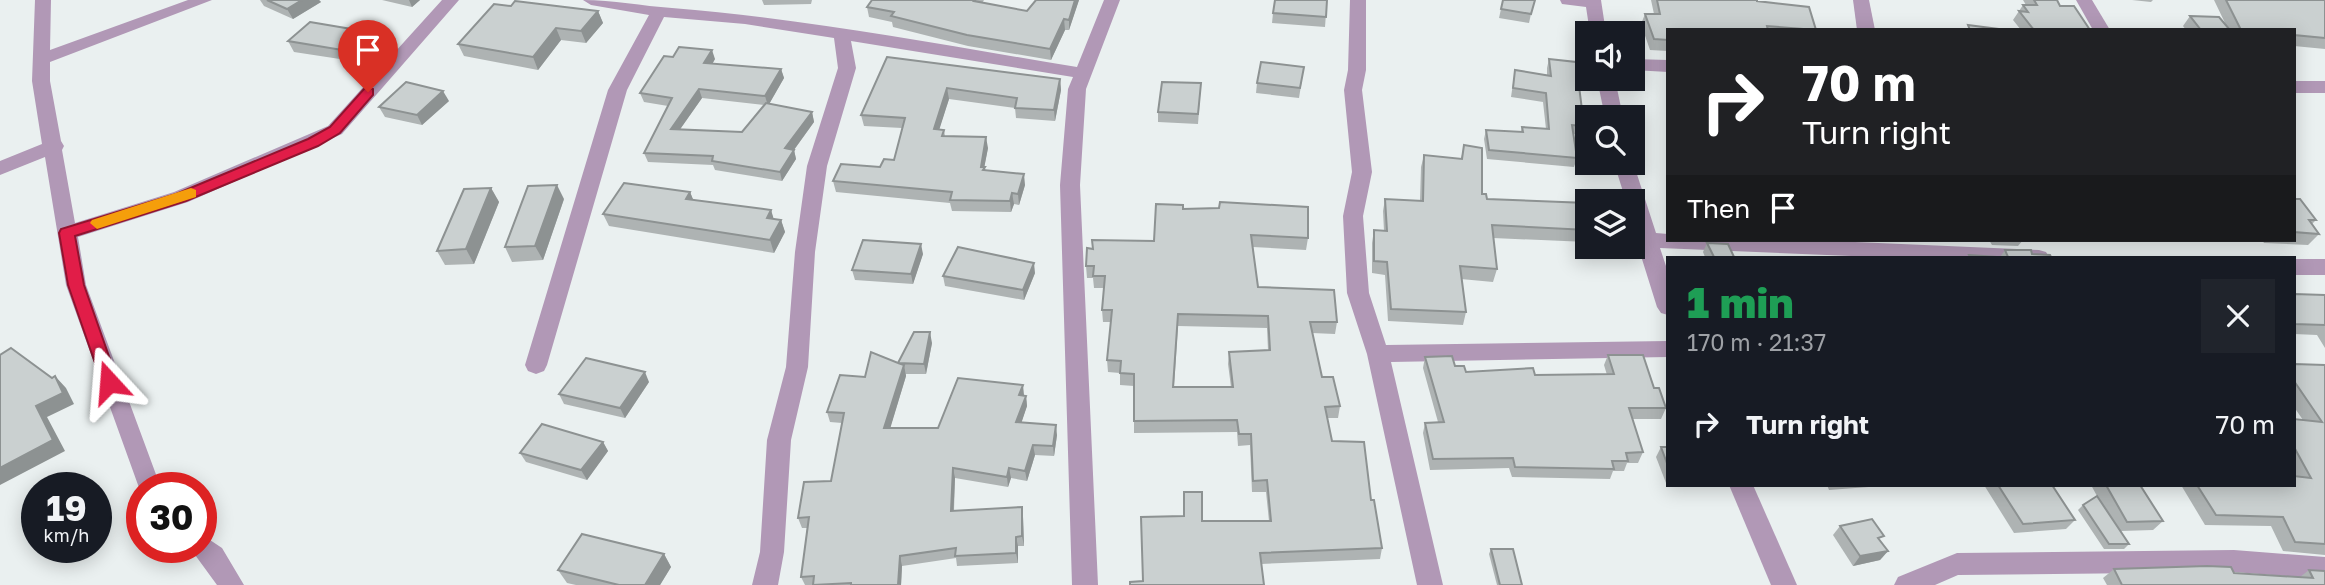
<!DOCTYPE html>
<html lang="en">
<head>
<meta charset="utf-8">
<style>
  :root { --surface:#171b24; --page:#20242c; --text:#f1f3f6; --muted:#9ea1a6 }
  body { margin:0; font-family:"Golos Text",sans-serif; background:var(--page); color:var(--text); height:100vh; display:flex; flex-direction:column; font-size:26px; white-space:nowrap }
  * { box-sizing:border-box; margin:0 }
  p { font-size:23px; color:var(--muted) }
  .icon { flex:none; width:38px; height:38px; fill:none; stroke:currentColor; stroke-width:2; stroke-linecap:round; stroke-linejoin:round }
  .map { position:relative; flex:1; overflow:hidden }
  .drawer { position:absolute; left:1666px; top:256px; width:630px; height:231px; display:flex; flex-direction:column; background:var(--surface); border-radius:0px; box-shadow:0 4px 18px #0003 }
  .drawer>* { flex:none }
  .hud { position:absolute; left:1666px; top:28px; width:630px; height:214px; border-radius:0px; box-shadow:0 4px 18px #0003; background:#202124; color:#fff; overflow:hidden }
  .tools { position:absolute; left:1575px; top:21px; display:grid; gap:14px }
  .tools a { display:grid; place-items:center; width:70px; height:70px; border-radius:0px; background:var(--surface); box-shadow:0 4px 18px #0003; font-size:35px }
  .speed { position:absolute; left:21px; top:472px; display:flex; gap:14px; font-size:35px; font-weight:700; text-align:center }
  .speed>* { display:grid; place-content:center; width:91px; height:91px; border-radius:50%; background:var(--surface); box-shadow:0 4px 18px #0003; line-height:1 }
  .speed small { font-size:18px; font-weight:400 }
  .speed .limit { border:10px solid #d22; background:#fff; color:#111 }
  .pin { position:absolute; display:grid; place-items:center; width:60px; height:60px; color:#fff; margin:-72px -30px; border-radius:50% 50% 50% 0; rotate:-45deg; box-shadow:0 0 7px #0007 }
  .pin .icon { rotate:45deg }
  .me { position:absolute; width:77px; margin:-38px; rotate:341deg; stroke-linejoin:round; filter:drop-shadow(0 0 5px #0008) }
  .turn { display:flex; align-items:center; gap:24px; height:147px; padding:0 21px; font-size:32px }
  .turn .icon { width:91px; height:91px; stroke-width:2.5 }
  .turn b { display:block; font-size:49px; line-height:60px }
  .then { display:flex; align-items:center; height:66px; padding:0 21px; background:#0003; gap:14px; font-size:26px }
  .round { display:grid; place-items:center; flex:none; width:74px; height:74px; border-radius:0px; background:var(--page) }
  .overview { display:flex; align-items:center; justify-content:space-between; height:119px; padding:0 21px }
  h1 { font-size:42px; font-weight:800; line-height:52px; color:#1e9e55 }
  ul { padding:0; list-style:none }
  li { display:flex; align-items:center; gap:21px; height:98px; padding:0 21px }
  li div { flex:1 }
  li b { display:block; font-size:26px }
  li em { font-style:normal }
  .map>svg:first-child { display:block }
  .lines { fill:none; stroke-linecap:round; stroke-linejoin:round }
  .minor { fill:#b198b6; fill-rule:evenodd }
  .wall { fill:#aeb3b3; fill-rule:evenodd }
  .shaded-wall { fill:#8d9292 }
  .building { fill:#cad0d0; stroke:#8d9292; stroke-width:2; fill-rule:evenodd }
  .route { fill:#e11d48; stroke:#92132f; stroke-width:2 }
  .slow { fill:#f59e0b }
</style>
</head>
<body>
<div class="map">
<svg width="2325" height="585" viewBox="0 0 2325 585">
  <rect width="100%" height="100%" fill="#eaf0f0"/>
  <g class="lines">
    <!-- minor -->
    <g class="minor">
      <polygon points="35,0 51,0 50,50 188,0 212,0 50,62 50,81 61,141 64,146 62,150 75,223 174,192 328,126 442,0 459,0 342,134 188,202 78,237 86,285 161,488 142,488 142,496 66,285 45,157 0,175 0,161 42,144 32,81"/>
      <path d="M583,0C613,0 642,6 672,8C808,19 943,45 1077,67L1104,0H1120L1086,89L1080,185L1098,585H1072L1060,185L1068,89L1073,77L851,41L856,68L827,166L815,252L808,367L791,440L784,552L778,585H752L760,552L767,440L786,367L795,252L807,166L838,68L834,38L745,24L664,17L627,90L547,365L544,371L536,374L528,371L525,365L608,90L649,15L591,5Z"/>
      <polygon points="1350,0 1366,0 1366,70 1362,90 1372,172 1363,216 1369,293 1386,345 1668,341 1668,357 1391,362 1443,585 1417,585 1367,354 1347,293 1343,216 1352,172 1344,90 1348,70"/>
      <polygon points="1560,0 1601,0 1606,33 1590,33 1586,7 1562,4"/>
      <polygon points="1853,0 1869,0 1875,30 1857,30"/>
      <polygon points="2076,0 2092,0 2110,30 2093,30"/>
      <polygon points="1633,59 1668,60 1668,72 1633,70"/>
      <polygon points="1597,79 1615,79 1623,117 1605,117"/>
      <rect x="2294" y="81" width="31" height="12"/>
      <polygon points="1633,162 1656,233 1668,234 1668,240 1809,240 2039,250 2046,252 2049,257 1875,257 1660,248 1668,272 1668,315 1661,313 1657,307 1636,240 1633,201 1626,201 1614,163"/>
      <rect x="2294" y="259" width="31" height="16"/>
      <polygon points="1729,485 1753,485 1797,585 1771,585"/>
      <polygon points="201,534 222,548 244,585 217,585 190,548 201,548"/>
      <polygon points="2234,550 2325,557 2325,579 2234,572 1958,575 1935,585 1894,585 1898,577 1957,553"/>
    </g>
  </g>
  <!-- wall -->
  <g class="wall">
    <polygon points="260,0 319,0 321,2 293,19 264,6"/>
    <polygon points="382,0 420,0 412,7"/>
    <polygon points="762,0 812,0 811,4 764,5"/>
    <polygon points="872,0 984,0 982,3 1027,11 1079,0 1069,30 1065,30 1051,60 968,46 893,27 892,22 869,17 867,7"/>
    <polygon points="1327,0 1325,27 1272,23 1273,13"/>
    <polygon points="1503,0 1531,14 1529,23 1499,18"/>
    <polygon points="1651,0 1757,0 1757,1 1816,30 1668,30 1668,51 1650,50 1641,24 1645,14 1654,14"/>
    <polygon points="2023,0 2057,0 2060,6 2090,30 2021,30 2013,20 2023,5 2026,5"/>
    <polygon points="2132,0 2153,0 2151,2"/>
    <polygon points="2214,0 2325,0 2325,49 2294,46 2294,30 2186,30 2183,26 2190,16 2226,25"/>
    <polygon points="511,6 598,11 603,23 586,43 561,40 538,70 464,56 458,44"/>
    <polygon points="375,33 381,43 364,59 357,58 353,61 294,52 288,41"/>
    <polygon points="887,57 1060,79 1061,90 1055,121 1016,118 1015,108 949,99 939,129 944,130 945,136 988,148 984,167 985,171 1025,185 1019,205 1014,204 1011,212 952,211 950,203 836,192 833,181 880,167 894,160 902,128 864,126 861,115"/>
    <path d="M715,59L712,64L781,69L784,78L769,104L812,112L814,122L794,150L796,159L782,181L715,170L713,165L648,162L644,153L668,106L644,102L640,93ZM702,98L764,105L742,132L680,129Z"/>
    <polygon points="1549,59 1584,126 1581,135 1573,134 1577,158 1574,167 1487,159 1484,139 1486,130 1521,132 1522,127 1546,129 1543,102 1511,97 1515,70 1547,75 1547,68"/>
    <polygon points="1304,67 1299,98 1256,93 1257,83"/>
    <polygon points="1201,84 1198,124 1158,122 1158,112"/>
    <polygon points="449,101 422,125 385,117 379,107"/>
    <polygon points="1464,145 1482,194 1487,199 1587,203 1587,242 1493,238 1497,269 1493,282 1461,279 1466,312 1463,325 1388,321 1385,275 1372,273 1372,243 1374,230 1384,231 1383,211 1385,199 1420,201 1421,167 1424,155 1461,159"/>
    <polygon points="491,188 499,202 474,264 445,265 437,251"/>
    <polygon points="690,192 693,200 771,210 773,219 781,220 785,232 774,253 609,226 603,214"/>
    <polygon points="564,199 543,260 512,262 505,247"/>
    <polygon points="2294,199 2316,220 2312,224 2319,234 2308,245 2264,243 2262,240 2294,240"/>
    <path d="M1183,209L1308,238L1306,250L1253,247L1258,287L1337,322L1335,334L1312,333L1322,377L1340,406L1338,418H1327L1332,441L1371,500L1382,548L1380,559L1261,564L1143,581L1202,521H1269L1266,492H1252L1250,445L1238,446L1237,432L1134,433V386L1120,385V373L1108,372L1107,360L1111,322H1103L1102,310L1104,288H1094L1093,278H1087L1086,266L1093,249L1154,241ZM1178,326L1267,328L1268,350L1229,352L1228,364L1231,387H1174Z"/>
    <polygon points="1989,240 2023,240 2018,246 1992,245"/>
    <polygon points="1707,243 1734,257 1705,257 1703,252"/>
    <polygon points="2005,250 2032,254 2051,257 2000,257"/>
    <polygon points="923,254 913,284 855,280 852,270"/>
    <polygon points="1035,273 1024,300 945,286 943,276"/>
    <polygon points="2294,294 2325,295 2325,348 2317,335 2294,334"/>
    <polygon points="932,343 926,374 906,374 906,376 890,428 938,428 1024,396 1026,396 1027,406 1021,423 1057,435 1054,456 1035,455 1027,481 1011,478 1008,487 955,478 954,511 1023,517 1024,546 1018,546 1018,563 957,566 956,558 902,566 901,585 805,585 801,577 807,528 802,528 798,518 831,481 842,423 830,422 827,412 865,377 898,363"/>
    <polygon points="1608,355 1654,388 1666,408 1661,419 1632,419 1643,452 1638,463 1627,463 1624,471 1613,471 1610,479 1512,477 1509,468 1430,470 1423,433 1425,423 1438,422 1423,368 1425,357 1455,366 1466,372 1535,375 1607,375 1604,365"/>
    <polygon points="2294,364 2325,365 2325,555 2283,551 2271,526 2205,525 2181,485 2294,485 2294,419 2303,420 2294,407"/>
    <polygon points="649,382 625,418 564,404 559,394"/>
    <polygon points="603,442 608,451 587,480 526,462 520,453"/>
    <polygon points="1661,447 1668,447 1668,483 1666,483 1656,457"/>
    <polygon points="1827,485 1895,485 1829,490"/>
    <polygon points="1984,485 2052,485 2075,520 2066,529 2014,533"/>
    <polygon points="2091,485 2140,485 2163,521 2153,530 2121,531 2129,544 2124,549 2104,549 2078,510 2083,505 2097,496"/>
    <polygon points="1840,526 1880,540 1888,551 1880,560 1853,566 1833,535"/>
    <polygon points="1491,549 1522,585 1497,585 1489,554"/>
    <polygon points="664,554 671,567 660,585 576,585 567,583 558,570"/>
    <polygon points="2114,569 2300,577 2309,570 2325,585 2107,585 2103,578"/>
  </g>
  <!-- shaded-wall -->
  <g class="shaded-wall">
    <polygon points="302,0 319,0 321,2 293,19 287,9"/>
    <polygon points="409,0 420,0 412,7"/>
    <polygon points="1075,0 1079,0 1069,30 1069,20"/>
    <polygon points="598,11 603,23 586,43 581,31"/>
    <polygon points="1064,19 1065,30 1051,60 1050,49"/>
    <polygon points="556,28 561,40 538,70 533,57"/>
    <polygon points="375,33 381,43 364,59 359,49"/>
    <polygon points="351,48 357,58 353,61 348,51"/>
    <polygon points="712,50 715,59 707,73 704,63"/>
    <polygon points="781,69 784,78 768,106 765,96"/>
    <polygon points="1060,79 1061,90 1055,121 1054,110"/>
    <polygon points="947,88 949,99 936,140 934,129"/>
    <polygon points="699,89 702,98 674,138 671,129"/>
    <polygon points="443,91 449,101 422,125 417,115"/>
    <polygon points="812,112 814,122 788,158 785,148"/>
    <polygon points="986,137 988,148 984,169 985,167 986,178 981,167"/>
    <polygon points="794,150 796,159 782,181 780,172"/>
    <polygon points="1024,174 1025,185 1019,205 1018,194"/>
    <polygon points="557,185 564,199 543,260 535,246"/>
    <polygon points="491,188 499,202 474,264 466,249"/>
    <polygon points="690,192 695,204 686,199"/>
    <polygon points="1012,193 1014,204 1011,212 1010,201"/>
    <polygon points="771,210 775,223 767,218"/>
    <polygon points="781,220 785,232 774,253 770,240"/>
    <polygon points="921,244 923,254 913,284 911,274"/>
    <polygon points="1034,263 1035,273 1024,300 1023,290"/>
    <polygon points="930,332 932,343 926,374 924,364"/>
    <polygon points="904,365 906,376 887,439 884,428"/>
    <polygon points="645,372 649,382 625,418 620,408"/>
    <polygon points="55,376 66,388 74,404 47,417 65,451 0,485 0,468 36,406"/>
    <polygon points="1023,385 1024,395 1019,395"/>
    <polygon points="1026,396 1027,406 1018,433 1016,422"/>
    <polygon points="1056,425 1057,435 1054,456 1053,446"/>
    <polygon points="603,442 608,451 587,480 581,470"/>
    <polygon points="1033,445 1035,455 1027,481 1025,471"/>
    <polygon points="953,468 955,478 953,521 951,511"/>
    <polygon points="1009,468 1011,478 1008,487 1007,477"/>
    <polygon points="1022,507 1023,517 1024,546 1022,536"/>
    <polygon points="1016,537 1018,546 1018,563 1016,553"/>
    <polygon points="1888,551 1880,560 1853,566 1860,556"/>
    <polygon points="664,554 671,567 660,585 645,585"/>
    <polygon points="900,556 902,566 901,585 898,585"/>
  </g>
  <!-- building -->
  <g class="building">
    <polygon points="267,0 302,0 287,9"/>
    <polygon points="872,0 975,0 974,1 1027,11 1036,0 1075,0 1069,20 1064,19 1050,49 967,35 891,16 894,12 867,7"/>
    <polygon points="1275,0 1327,0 1326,17 1273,13"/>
    <polygon points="1503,0 1535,0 1531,14 1501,9"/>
    <polygon points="1657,0 1757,0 1757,1 1809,7 1816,30 1767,26 1768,30 1668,30 1668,40 1654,39 1645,14 1660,14"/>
    <polygon points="2034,0 2057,0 2060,6 2074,6 2090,30 2034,30 2019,11 2028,12 2023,5 2037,5"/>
    <polygon points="2226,0 2325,0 2325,38 2294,35 2294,30 2241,30"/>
    <polygon points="515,1 598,11 581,31 556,28 533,57 458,44 494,4 511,6"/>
    <polygon points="2190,16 2219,17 2230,30 2201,30"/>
    <polygon points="310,22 375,33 359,49 351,48 348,51 288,41"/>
    <polygon points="1968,25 1998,29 1998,30 1970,30"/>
    <polygon points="679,47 712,50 704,63 781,69 765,96 699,89 671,129 742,132 766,103 812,112 785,148 794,150 780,172 712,161 713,156 644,153 672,98 640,93 664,56 673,57"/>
    <polygon points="887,57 1060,79 1054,110 1015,108 1017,98 947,88 934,129 944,130 942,136 986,137 981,167 985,167 983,170 1024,174 1018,194 1012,193 1010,201 950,200 952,192 833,181 841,164 880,167 884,159 894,160 905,118 861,115"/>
    <polygon points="1549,59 1576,62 1584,126 1572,125 1577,158 1489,150 1486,130 1523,132 1522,127 1549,129 1546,93 1513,88 1515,70 1551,76"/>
    <polygon points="1261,62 1304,67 1300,88 1257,83"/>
    <polygon points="406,82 443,91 417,115 379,107"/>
    <polygon points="1162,82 1201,83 1198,114 1158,112"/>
    <polygon points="1464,145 1482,148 1482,194 1486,194 1487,199 1587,203 1587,230 1492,225 1497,269 1460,266 1466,312 1391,309 1387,262 1374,261 1374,230 1387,231 1385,199 1423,201 1424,155 1462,159"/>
    <polygon points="624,183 690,192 686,199 771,210 767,218 781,220 770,240 603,214"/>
    <polygon points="557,185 535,246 505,247 528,186"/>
    <polygon points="491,188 466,249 437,251 464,189"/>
    <polygon points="2294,199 2300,199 2316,220 2309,220 2319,234 2294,232"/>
    <path d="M1220,202L1308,207V238L1251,235L1258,287L1334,290L1337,322H1310L1322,377H1333L1340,406L1325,407L1332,441L1364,442L1371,500H1374L1382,548L1260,553L1264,585H1130V582L1143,581L1141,517L1184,516V492H1202V521H1271L1267,480L1253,481L1251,434H1239L1237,420L1134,421V374L1120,373L1121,361L1107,360L1112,310H1102L1105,276H1093L1094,266H1086L1087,248L1093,249L1092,240L1154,241L1156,204L1183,205V209L1219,208ZM1178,314L1268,316L1270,350L1229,352L1233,387H1173Z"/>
    <polygon points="863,240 921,244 911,274 852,270"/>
    <polygon points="1707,243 1728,244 1734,257 1714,257"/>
    <polygon points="958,247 1034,263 1023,290 943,276"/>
    <polygon points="2005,250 2031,250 2032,254 2050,255 2051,257 2008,257"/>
    <polygon points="1969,255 1997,257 1970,257"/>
    <polygon points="2294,294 2325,295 2325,325 2294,324"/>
    <polygon points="914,332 930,332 924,364 898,363 904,365 884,428 938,428 958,378 1023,385 1019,395 1026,396 1016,422 1056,425 1053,446 1033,445 1025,471 1009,468 1007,477 953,468 951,511 1022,507 1022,536 1016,537 1016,553 955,556 956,548 900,556 898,585 851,585 851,583 813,585 814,576 801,577 809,517 798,518 804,482 831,481 844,413 827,412 840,375 865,377 871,352 898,363"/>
    <polygon points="11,348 52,378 55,376 63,393 36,406 53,440 0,468 0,355"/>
    <polygon points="1608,355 1643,355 1654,388 1659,388 1666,408 1629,408 1643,452 1626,453 1628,461 1612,461 1614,469 1515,467 1513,458 1433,459 1425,423 1444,422 1425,357 1452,356 1455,366 1464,366 1466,372 1533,368 1535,375 1614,374"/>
    <polygon points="586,358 645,372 620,408 559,394"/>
    <polygon points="2294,364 2325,365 2325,544 2295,542 2283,517 2216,515 2197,485 2294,485 2294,476 2311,478 2294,447 2294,419 2322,422 2294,381"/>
    <polygon points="542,424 603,442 581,470 520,453"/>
    <polygon points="1661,447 1668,447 1668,466"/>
    <polygon points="1998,485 2052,485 2075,520 2023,524"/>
    <polygon points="2106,485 2140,485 2163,521 2127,522"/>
    <polygon points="2097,496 2129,544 2109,544 2083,505"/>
    <polygon points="1872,519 1884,536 1878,538 1888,551 1860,556 1840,526"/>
    <polygon points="582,534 664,554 645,585 619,585 558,570"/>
    <polygon points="1491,549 1513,549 1522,585 1500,585"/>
    <polygon points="2207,566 2231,567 2234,573 2313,578 2309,570 2325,571 2325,585 2122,585 2114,569"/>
  </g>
  <!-- route -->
  <polygon class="route" points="368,88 373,89 373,95 340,133 318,146 186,201 75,236 84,285 118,382 109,388 103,386 68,285 59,233 61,229 176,194 308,139 330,127 364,89"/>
  <!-- slow -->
  <polygon class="slow" points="191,188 196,190 196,197 97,229 90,223 92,220"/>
</svg>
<div class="tools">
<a><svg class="icon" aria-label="sound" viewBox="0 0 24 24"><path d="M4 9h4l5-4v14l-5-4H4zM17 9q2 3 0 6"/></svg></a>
<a><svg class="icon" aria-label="search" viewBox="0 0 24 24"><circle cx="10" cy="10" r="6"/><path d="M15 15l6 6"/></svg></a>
<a><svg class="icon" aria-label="layers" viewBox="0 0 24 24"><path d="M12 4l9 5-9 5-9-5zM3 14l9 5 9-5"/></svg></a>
</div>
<div class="speed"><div>19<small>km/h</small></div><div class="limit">30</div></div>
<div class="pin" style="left:368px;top:92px;background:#d93025"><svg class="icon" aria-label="arrive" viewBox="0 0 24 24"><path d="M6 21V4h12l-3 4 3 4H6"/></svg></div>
<svg class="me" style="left:109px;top:382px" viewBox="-20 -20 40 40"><path d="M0-17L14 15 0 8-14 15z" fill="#e11d48" stroke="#fff" stroke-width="4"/></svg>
<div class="hud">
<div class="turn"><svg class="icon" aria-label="right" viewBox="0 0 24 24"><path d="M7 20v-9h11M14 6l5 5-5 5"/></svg><div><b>70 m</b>Turn right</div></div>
<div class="then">Then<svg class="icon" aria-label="arrive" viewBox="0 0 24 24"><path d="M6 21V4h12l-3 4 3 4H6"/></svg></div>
</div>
<section class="drawer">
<div class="overview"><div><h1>1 min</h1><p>170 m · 21:37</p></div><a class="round"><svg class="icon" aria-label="close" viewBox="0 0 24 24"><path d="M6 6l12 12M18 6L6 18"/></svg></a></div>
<ul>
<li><svg class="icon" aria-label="right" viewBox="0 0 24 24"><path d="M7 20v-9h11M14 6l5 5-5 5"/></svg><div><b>Turn right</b></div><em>70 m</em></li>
</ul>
</section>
</div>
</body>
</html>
